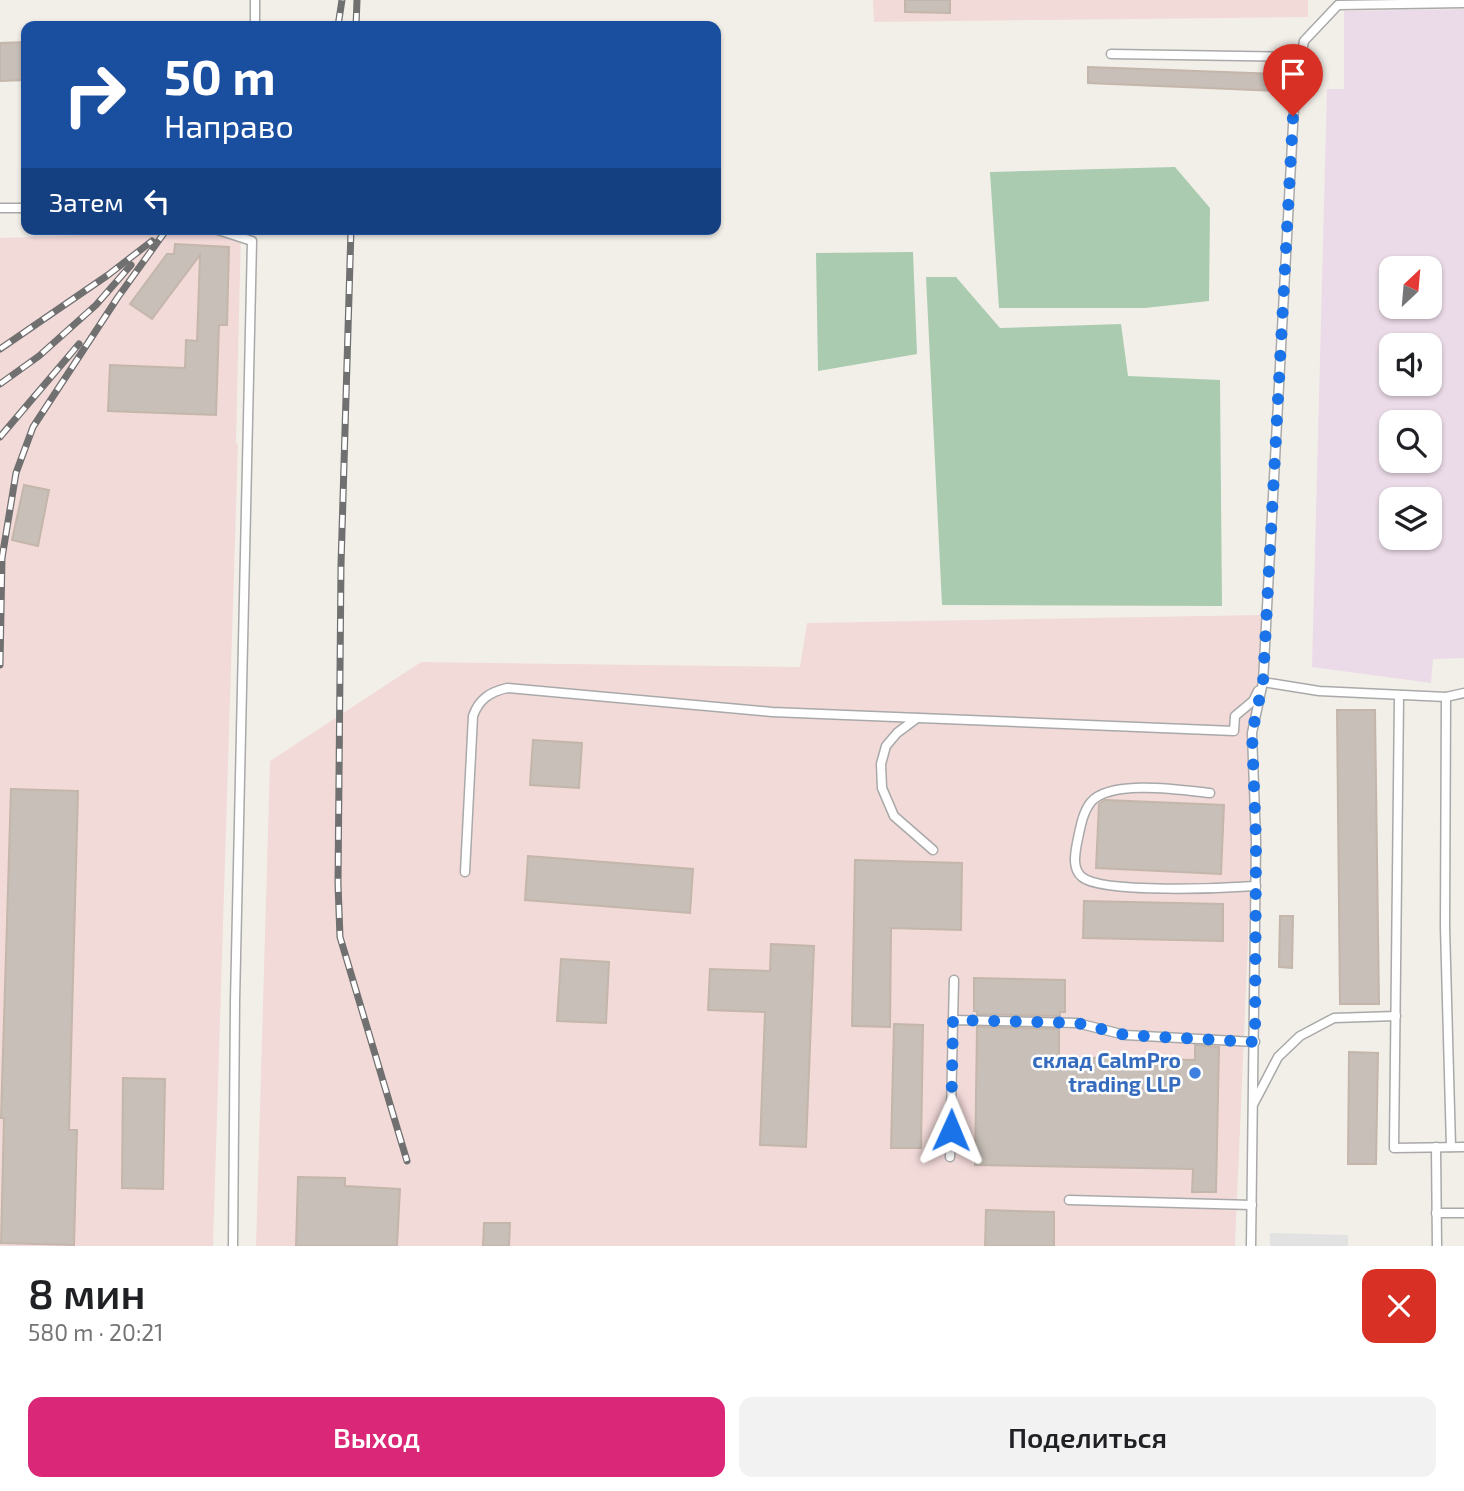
<!DOCTYPE html>
<html lang="ru">
<head>
<meta charset="utf-8">
<style>
  :root { --surface:#fff; --page:#f2f2f2; --text:#202124; --muted:#757577; --accent:#db2777 }
  body { margin:0; font-family:"Exo 2",sans-serif; background:var(--page); color:var(--text); height:100vh; display:flex; flex-direction:column; font-size:26px; white-space:nowrap }
  * { box-sizing:border-box; margin:0 }
  p { font-size:23px; color:var(--muted) }
  .icon { flex:none; width:38px; height:38px; fill:none; stroke:currentColor; stroke-width:2; stroke-linecap:round; stroke-linejoin:round }
  .map { position:relative; height:1246px; overflow:hidden }
  .side { display:flex; flex-direction:column; background:var(--surface); flex:1 }
  .side>* { flex:none }
  .banner { position:absolute; left:21px; top:21px; width:700px; height:214px; border-radius:14px; box-shadow:0 2px 5px #0004; background:#1a4fa0; color:#fff; overflow:hidden }
  .needle { width:46px; rotate:26deg }
  .tools { position:absolute; left:1379px; top:256px; display:grid; gap:14px }
  .tools a { display:grid; place-items:center; width:63px; height:63px; border-radius:14px; background:var(--surface); box-shadow:0 2px 5px #0004; font-size:35px }
  .pin { position:absolute; display:grid; place-items:center; width:60px; height:60px; color:#fff; margin:-72px -30px; border-radius:50% 50% 50% 0; rotate:-45deg; box-shadow:0 0 7px #0007 }
  .pin .icon { rotate:45deg }
  .me { position:absolute; width:77px; margin:-38px; rotate:1deg; stroke-linejoin:round; filter:drop-shadow(0 0 5px #0008) }
  .turn { display:flex; align-items:center; gap:24px; height:147px; padding:0 28px; font-size:32px }
  .turn .icon { width:91px; height:91px; stroke-width:2.5 }
  .turn b { display:block; font-size:49px; line-height:60px }
  .then { display:flex; align-items:center; height:66px; padding:0 28px; background:#0003; gap:14px; font-size:26px }
  .round { display:grid; place-items:center; flex:none; width:74px; height:74px; border-radius:14px; background:var(--page) }
  .head { display:flex; align-items:center; justify-content:space-between; height:119px; padding:0 28px }
  h1 { font-size:42px; font-weight:600; line-height:52px }
  .action { display:flex; gap:14px; margin-top:auto; padding:14px 28px }
  .action a { flex:1; height:80px; border-radius:14px; background:var(--accent); color:#fff; font-size:28px; font-weight:600; line-height:80px; text-align:center }
  .action a+a { background:var(--page); color:var(--text) }
  .map>svg:first-child { display:block }
  .commercial { fill:#f2dad9 }
  .industrial { fill:#ebdbe8; fill-rule:evenodd }
  .cemetery { fill:#aacbaf }
  .parking { fill:#e2e2e2 }
  .building { fill:#c7bfb8; stroke:#c4b6ab; stroke-width:2 }
  .lines { fill:none; stroke-linecap:round; stroke-linejoin:round }
  .lane-casing { stroke:#a9a9a9; stroke-width:11 }
  .lane { stroke:#fff; stroke-width:8 }
  .rail-casing { stroke:#707070; stroke-width:7 }
  .rail { stroke:#fff; stroke-width:4.5; stroke-dasharray:13; stroke-linecap:butt }
  .route { stroke:#1a73e8; stroke-width:12; stroke-dasharray:0 21.6 }
  .shop-dot { fill:#3f7fe0; stroke:#fff; stroke-width:2.5 }
  .labels { text-anchor:middle; stroke-width:5; stroke-linejoin:round; paint-order:stroke }
  .shop-label { font-size:21px; font-weight:bold; fill:#366cbe; stroke:#fff; text-anchor:end }
</style>
</head>
<body>
<div class="map">
<svg width="1464" height="1246" viewBox="0 0 1464 1246">
  <rect width="100%" height="100%" fill="#f2efe9"/>
  <!-- commercial -->
  <g class="commercial">
    <polygon points="873,0 1308,0 1308,17 874,22"/>
    <polygon points="241,230 236,443 238,444 213,1246 0,1246 0,238"/>
    <polygon points="1262,615 1235,1246 256,1246 270,761 421,662 800,667 807,623"/>
  </g>
  <!-- industrial -->
  <path class="industrial" d="M1464,9V658L1433,659L1431,683L1312,667L1327,89H1344V11ZM1391,268H1430V306H1391ZM1391,345H1430V383H1391ZM1391,422H1430V460H1391ZM1391,499H1430V537H1391Z"/>
  <!-- cemetery -->
  <g class="cemetery">
    <polygon points="1175,167 1210,208 1209,301 1145,308 999,308 990,172"/>
    <polygon points="913,252 917,354 818,371 816,253"/>
    <polygon points="926,277 956,277 1000,328 1121,324 1128,376 1220,380 1222,606 942,605"/>
  </g>
  <!-- parking -->
  <polygon class="parking" points="1270,1233 1348,1235 1348,1246 1270,1246"/>
  <!-- building -->
  <g class="building">
    <polygon points="905,0 950,0 950,13 905,12"/>
    <polygon points="26,42 26,80 0,81 0,43"/>
    <polygon points="1088,67 1277,74 1276,91 1088,83"/>
    <polygon points="175,244 229,247 227,325 219,325 216,415 108,411 110,365 185,368 186,340 197,341 200,255 152,319 130,304 167,254 174,254"/>
    <polygon points="24,485 49,490 38,546 12,540"/>
    <polygon points="1337,710 1375,710 1379,1004 1340,1004"/>
    <polygon points="533,740 582,743 579,788 530,785"/>
    <polygon points="11,789 78,791 69,1130 77,1130 74,1245 1,1243 4,1118 1,1118"/>
    <polygon points="1105,800 1224,805 1221,874 1096,868 1099,804"/>
    <polygon points="528,856 693,869 690,913 525,900"/>
    <polygon points="855,860 962,863 961,930 891,928 890,1027 852,1026"/>
    <polygon points="1084,901 1223,904 1223,941 1083,938"/>
    <polygon points="1280,916 1293,916 1292,968 1279,967"/>
    <polygon points="771,944 814,946 806,1147 760,1145 765,1012 708,1010 710,969 770,971"/>
    <polygon points="561,959 609,962 606,1023 557,1021"/>
    <polygon points="974,978 1065,980 1065,1012 1060,1012 1060,1016 977,1014 977,1011 974,1011"/>
    <polygon points="894,1024 923,1025 921,1148 891,1148"/>
    <polygon points="977,1027 1059,1029 1059,1057 1195,1060 1195,1045 1219,1047 1216,1192 1192,1192 1193,1169 975,1165"/>
    <polygon points="1349,1052 1378,1053 1376,1164 1348,1164"/>
    <polygon points="123,1078 165,1079 163,1189 122,1188"/>
    <polygon points="298,1177 345,1178 345,1186 400,1189 397,1246 296,1246"/>
    <polygon points="986,1210 1054,1212 1054,1246 985,1246"/>
    <polygon points="484,1223 510,1223 509,1246 483,1246"/>
  </g>
  <g class="lines">
    <defs>
      <g id="lane">
        <polyline points="255,26 255,0"/>
        <polyline points="1111,54 1301,57"/>
        <polyline points="0,208 26,208"/>
        <polyline points="215,229 252,241 235,1001 233,1246"/>
        <polyline points="1263,682 1319,691 1446,697 1464,693"/>
        <polyline points="1399,696 1394,1148 1464,1147"/>
        <polyline points="1446,697 1445,927 1451,1147"/>
        <polyline points="917,718 897,733 886,746 881,764 882,788 894,816 933,850"/>
        <path d="M1210,793C1182,790 1111,779 1091,802C1082,813 1080,830 1077,843C1075,854 1072,869 1082,877C1102,894 1226,888 1256,886"/>
        <path d="M465,872L473,716C479,699 490,692 507,688L772,712L1234,731L1235,716L1253,701L1258,691"/>
        <polyline points="953,1020 954,980"/>
        <polyline points="1254,1103 1278,1057 1300,1036 1334,1018 1396,1016"/>
        <polyline points="1436,1147 1437,1246"/>
        <polyline points="950,1157 953,1020 1077,1023 1125,1035 1255,1042"/>
        <polyline points="1069,1200 1252,1205"/>
        <polyline points="1436,1213 1464,1213"/>
        <polyline points="1251,1246 1256,841 1252,733 1263,682 1295,88 1304,41 1338,5 1464,3"/>
      </g>
    </defs>
    <!-- lane casing -->
    <use href="#lane" class="lane-casing"/>
    <!-- lane -->
    <use href="#lane" class="lane"/>
    <defs>
      <g id="rail">
        <polyline points="338,26 342,0"/>
        <polyline points="356,26 357,0"/>
        <polyline points="351,229 341,565 338,884 340,937 407,1161"/>
        <polyline points="0,349 108,275 152,241"/>
        <polyline points="0,384 39,356 96,305 131,265"/>
        <polyline points="0,437 79,344"/>
        <polyline points="0,665 2,558 16,473 33,427 118,297 167,229"/>
      </g>
    </defs>
    <!-- rail casing -->
    <use href="#rail" class="rail-casing"/>
    <!-- rail -->
    <use href="#rail" class="rail"/>
  </g>
  <g class="lines">
    <!-- route -->
    <polyline class="route" points="951,1130 953,1020 1077,1023 1125,1035 1255,1042 1256,841 1252,733 1263,682 1293,116"/>
  </g>
  <!-- markers -->
  <circle class="shop-dot" cx="1195" cy="1073" r="7"/>
  <g class="labels">
    <!-- shop labels -->
    <g class="shop-label">
      <text x="1181" y="1068">склад CalmPro<tspan x="1181" dy="24">trading LLP</tspan></text>
    </g>
  </g>
</svg>
<div class="tools">
<a><svg class="needle" viewBox="-14 -14 28 28"><path d="M0-13l5 13h-10z" fill="#e53935"/><path d="M0 13l5-13h-10z" fill="#757577"/></svg></a>
<a><svg class="icon" aria-label="sound" viewBox="0 0 24 24"><path d="M4 9h4l5-4v14l-5-4H4zM17 9q2 3 0 6"/></svg></a>
<a><svg class="icon" aria-label="search" viewBox="0 0 24 24"><circle cx="10" cy="10" r="6"/><path d="M15 15l6 6"/></svg></a>
<a><svg class="icon" aria-label="layers" viewBox="0 0 24 24"><path d="M12 4l9 5-9 5-9-5zM3 14l9 5 9-5"/></svg></a>
</div>
<div class="pin" style="left:1293px;top:116px;background:#d93025"><svg class="icon" aria-label="arrive" viewBox="0 0 24 24"><path d="M6 21V4h12l-3 4 3 4H6"/></svg></div>
<svg class="me" style="left:951px;top:1130px" viewBox="-20 -20 40 40"><path d="M0-17L14 15 0 8-14 15z" fill="#1a73e8" stroke="#fff" stroke-width="4"/></svg>
<div class="banner">
<div class="turn"><svg class="icon" aria-label="right" viewBox="0 0 24 24"><path d="M7 20v-9h11M14 6l5 5-5 5"/></svg><div><b>50 m</b>Направо</div></div>
<div class="then">Затем<svg class="icon" aria-label="left" viewBox="0 0 24 24"><path d="M17 20v-9H6M10 6l-5 5 5 5"/></svg></div>
</div>
</div>
<section class="side">
<div class="head"><div><h1>8 мин</h1><p>580 m · 20:21</p></div><a class="round" style="background:#d93025;color:#fff"><svg class="icon" aria-label="close" viewBox="0 0 24 24"><path d="M6 6l12 12M18 6L6 18"/></svg></a></div>
<div class="action"><a>Выход</a><a>Поделиться</a></div>
</section>
</body>
</html>
